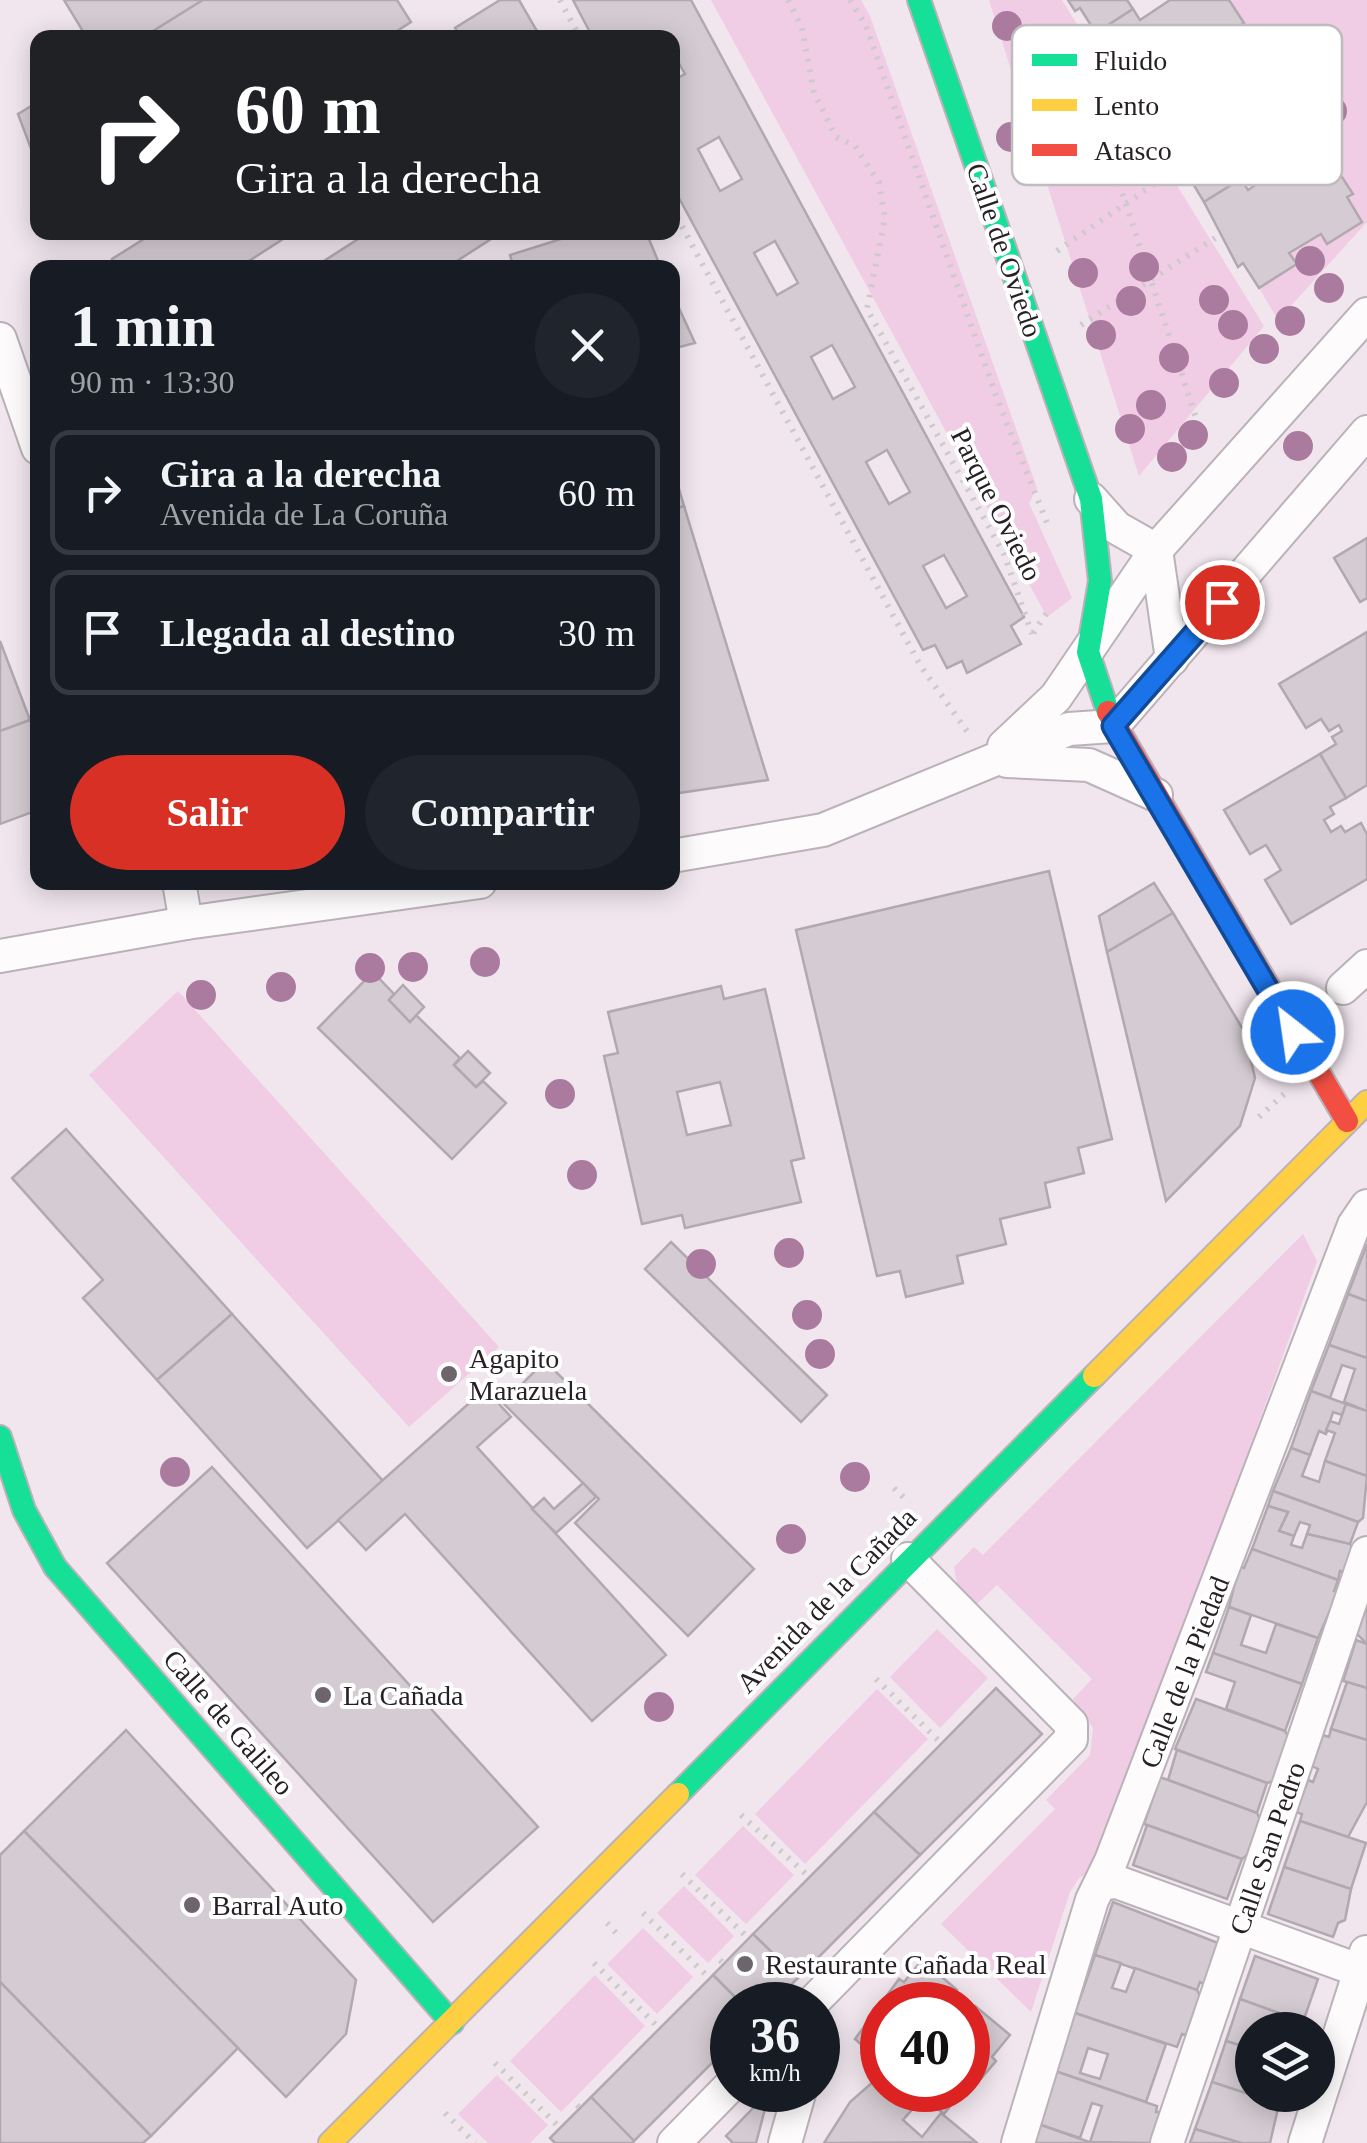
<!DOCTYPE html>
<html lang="es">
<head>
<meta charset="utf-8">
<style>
  :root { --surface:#171b24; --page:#20242c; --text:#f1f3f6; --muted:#9ea1a6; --line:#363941; --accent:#d93025 }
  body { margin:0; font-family:"Times New Roman",serif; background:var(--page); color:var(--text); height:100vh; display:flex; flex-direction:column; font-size:38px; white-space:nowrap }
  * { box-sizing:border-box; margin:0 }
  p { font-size:32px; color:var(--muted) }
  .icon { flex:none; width:55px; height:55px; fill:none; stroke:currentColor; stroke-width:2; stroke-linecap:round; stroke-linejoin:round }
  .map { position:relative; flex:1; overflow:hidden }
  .drawer { position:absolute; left:30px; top:260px; width:650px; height:630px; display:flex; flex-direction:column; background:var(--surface); border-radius:20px; box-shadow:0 5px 25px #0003 }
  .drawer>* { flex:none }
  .top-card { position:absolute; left:30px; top:30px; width:650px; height:210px; border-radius:20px; box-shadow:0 5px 25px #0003; background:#202124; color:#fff; overflow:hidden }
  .fabs { position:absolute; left:1235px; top:2012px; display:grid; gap:20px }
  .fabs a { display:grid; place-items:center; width:100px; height:100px; border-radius:50%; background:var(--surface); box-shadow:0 5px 25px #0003; font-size:50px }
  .speed { position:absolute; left:710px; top:1982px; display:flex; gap:20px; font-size:50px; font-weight:700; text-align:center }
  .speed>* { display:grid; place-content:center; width:130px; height:130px; border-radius:50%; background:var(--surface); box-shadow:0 5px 25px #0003; line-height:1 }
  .speed small { font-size:25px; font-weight:400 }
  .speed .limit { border:15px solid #d22; background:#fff; color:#111 }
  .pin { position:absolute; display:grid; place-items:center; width:85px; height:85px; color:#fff; margin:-42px; border:5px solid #fff; border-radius:50%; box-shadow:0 2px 10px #0007 }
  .me { position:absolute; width:110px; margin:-55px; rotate:330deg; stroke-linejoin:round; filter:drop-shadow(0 0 8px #0008) }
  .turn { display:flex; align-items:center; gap:35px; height:210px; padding:0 40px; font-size:45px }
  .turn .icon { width:130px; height:130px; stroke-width:2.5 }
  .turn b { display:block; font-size:70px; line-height:85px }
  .round { display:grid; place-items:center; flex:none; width:105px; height:105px; border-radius:52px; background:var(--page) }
  .overview { display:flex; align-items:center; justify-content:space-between; height:170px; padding:0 40px }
  h1 { font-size:60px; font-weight:700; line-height:75px }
  .primary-button { display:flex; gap:20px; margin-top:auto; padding:20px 40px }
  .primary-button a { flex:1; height:115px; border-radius:60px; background:var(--accent); color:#fff; font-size:40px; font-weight:700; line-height:115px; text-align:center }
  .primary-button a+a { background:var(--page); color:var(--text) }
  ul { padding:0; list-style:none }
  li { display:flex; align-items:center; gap:30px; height:125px; margin:0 20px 15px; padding:0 20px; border:5px solid var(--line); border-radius:20px }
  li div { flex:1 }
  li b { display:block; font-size:38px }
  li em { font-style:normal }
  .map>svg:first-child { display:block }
  .green { fill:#f0cce5 }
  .building { fill:#d4ccd2; stroke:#b1a9af; stroke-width:2.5; fill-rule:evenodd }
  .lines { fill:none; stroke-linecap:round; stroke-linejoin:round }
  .street-casing { stroke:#bab2b8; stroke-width:36 }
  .fast-casing { stroke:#bab2b8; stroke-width:26 }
  .slow-casing { stroke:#bab2b8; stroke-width:26 }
  .jam-casing { stroke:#bab2b8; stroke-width:26 }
  .path { stroke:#cdcacc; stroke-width:6; stroke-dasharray:2.5 8; stroke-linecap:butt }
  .street { stroke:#fdfbfc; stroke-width:32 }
  .fast { stroke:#16e098; stroke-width:22 }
  .slow { stroke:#ffcf43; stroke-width:22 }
  .jam { stroke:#f24e42; stroke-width:22 }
  .tree { fill:#ab7b9f }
  .route-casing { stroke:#114b97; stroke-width:25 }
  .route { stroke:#1a73e8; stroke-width:18 }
  .poi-dot { fill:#6d656b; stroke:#fff; stroke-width:4 }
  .labels { text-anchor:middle; stroke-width:8; stroke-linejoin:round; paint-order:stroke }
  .street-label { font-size:28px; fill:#261f24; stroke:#fff }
  .poi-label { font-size:28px; fill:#261f24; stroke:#fff; text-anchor:start }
  .key { fill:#fff; stroke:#bebcbd; stroke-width:2.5 }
  .key-label { font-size:28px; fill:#261f24 }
</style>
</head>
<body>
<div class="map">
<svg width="1367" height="2143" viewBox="0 0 1367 2143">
  <rect width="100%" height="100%" fill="#f1e6ee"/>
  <!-- green -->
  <g class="green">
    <polygon points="711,0 861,0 870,16 1037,488 1029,503 1072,598 1047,617"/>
    <polygon points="989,0 1062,0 1264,326 1139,476"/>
    <polygon points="1229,0 1367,0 1367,222 1278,320 1259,288 1296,265 1289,253 1321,234 1328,244 1362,222 1347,197 1352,193 1330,158 1324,161 1292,112 1275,72 1269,76 1238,27 1244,22"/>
    <polygon points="178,991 499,1347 409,1427 89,1075"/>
    <polygon points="1303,1234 1317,1261 1098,1869 1079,1878 1070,1892 1031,2012 941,1924 1055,1809 1046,1800 1090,1755 1093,1728 1073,1699 1092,1679 997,1585 977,1604 957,1584 954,1567 974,1547 983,1555"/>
    <polygon points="937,1629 988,1678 940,1728 890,1677"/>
    <polygon points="877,1689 928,1739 805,1864 755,1814"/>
    <polygon points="743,1826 794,1875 746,1924 695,1875"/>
    <polygon points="684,1886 734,1936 708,1963 657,1913"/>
    <polygon points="643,1928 693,1977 657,2014 607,1964"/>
    <polygon points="595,1975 645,2026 561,2112 510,2061"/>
    <polygon points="497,2075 548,2125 530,2143 488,2143 458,2114"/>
  </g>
  <!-- building -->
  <g class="building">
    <polygon points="64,0 203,0 142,38 87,38"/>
    <polygon points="203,0 397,0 411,22 386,38 142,38"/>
    <polygon points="500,0 519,0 541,38 461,38 455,28"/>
    <path d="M573,0H691L1024,617L1011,626L1021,644L967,673L962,661L947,668L935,645L923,650L672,185V81L685,74L672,51V38L663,32L653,38H593ZM719,137L742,179L720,191L698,149ZM775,241L798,283L777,295L754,253ZM832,345L855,387L833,399L811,357ZM887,450L910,492L889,504L866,462ZM944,555L967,596L946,608L923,566Z"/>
    <polygon points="1068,0 1127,0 1133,9 1096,33 1080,8 1075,11"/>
    <polygon points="1229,0 1244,23 1238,27 1254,51 1217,74 1210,63 1180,83 1187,93 1150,116 1134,93 1129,96 1096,33 1133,9 1140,20 1170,0"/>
    <polygon points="1254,51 1269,76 1275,72 1298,108 1292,112 1308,136 1272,159 1265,148 1234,168 1241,179 1204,202 1189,177 1183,181 1161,145 1166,142 1150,116 1187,93 1193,104 1224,85 1217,74"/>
    <polygon points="38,102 38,167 18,114"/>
    <polygon points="1308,136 1324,161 1329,157 1353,194 1347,197 1362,222 1327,244 1321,234 1289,253 1297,264 1259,288 1243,263 1238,267 1204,202 1241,179 1248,190 1278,170 1272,159"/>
    <polygon points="155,232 294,232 238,268 117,268 112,259"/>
    <polygon points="369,232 502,232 446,268 313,268"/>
    <polygon points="583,232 646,232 661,268 514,268 510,255"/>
    <polygon points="672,293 695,343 672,349"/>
    <polygon points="672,465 684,506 672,510"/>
    <polygon points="684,506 768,780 672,794 672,510"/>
    <polygon points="1367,538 1367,598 1360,602 1334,558"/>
    <polygon points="1367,632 1367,785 1346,798 1320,754 1336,744 1332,737 1342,731 1339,725 1329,731 1321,719 1306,728 1279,684"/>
    <polygon points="0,641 30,720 0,731"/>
    <polygon points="30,720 38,741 38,810 0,824 0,731"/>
    <polygon points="1320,754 1346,798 1330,807 1334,814 1324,820 1331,832 1341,826 1345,832 1361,823 1367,834 1367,879 1291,924 1265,880 1281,870 1266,845 1250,854 1224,810"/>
    <polygon points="1049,871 1112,1139 1078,1148 1084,1173 1045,1183 1050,1207 1000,1219 1006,1244 957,1256 963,1283 906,1297 900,1271 877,1276 796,930"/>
    <polygon points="1154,883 1173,913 1107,952 1099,916"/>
    <polygon points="1173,913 1244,1031 1255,1078 1240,1126 1166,1201 1107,952"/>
    <polygon points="373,972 394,994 389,1000 410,1022 416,1015 460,1058 454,1065 476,1087 483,1081 506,1103 452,1159 318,1028"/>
    <polygon points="403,985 424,1007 410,1022 389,1000"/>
    <path d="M721,986L724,999L765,989L804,1158L791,1161L801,1202L685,1228L682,1215L642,1224L604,1056L618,1053L608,1012ZM720,1082L731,1125L687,1135L677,1092Z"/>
    <polygon points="468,1051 490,1073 476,1087 454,1065"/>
    <polygon points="66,1129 232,1314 157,1380 83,1298 103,1280 12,1178"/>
    <polygon points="671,1242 827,1395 801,1422 645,1269"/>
    <polygon points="1367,1244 1367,1301 1348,1294"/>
    <polygon points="1348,1294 1367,1301 1367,1358 1329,1345"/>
    <polygon points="232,1314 383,1481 307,1548 157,1380"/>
    <polygon points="1329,1345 1367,1358 1367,1411 1344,1402 1355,1369 1342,1365 1330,1398 1311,1391"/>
    <polygon points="545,1361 754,1569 688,1636 575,1523 599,1499 503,1403"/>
    <polygon points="485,1389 511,1417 477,1447 666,1655 592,1721 405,1514 366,1550 338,1520"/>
    <polygon points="1311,1391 1346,1404 1342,1415 1333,1412 1326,1434 1319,1431 1310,1455 1291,1448"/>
    <polygon points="1346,1404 1367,1411 1367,1476 1325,1461 1335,1433 1326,1430 1330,1421 1339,1424"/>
    <polygon points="1291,1448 1310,1455 1302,1476 1319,1482 1325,1461 1367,1476 1363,1518 1358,1522 1273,1491"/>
    <polygon points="212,1467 538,1827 433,1922 107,1563"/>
    <polygon points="583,1483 596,1497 556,1533 532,1509 544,1498 554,1509"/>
    <polygon points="1273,1491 1358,1522 1350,1544 1307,1534 1310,1525 1300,1522 1294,1536 1279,1531 1288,1512 1268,1506"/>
    <polygon points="1268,1506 1288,1512 1279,1531 1294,1536 1291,1545 1302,1548 1307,1534 1350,1544 1353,1550 1345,1573 1340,1571 1338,1580 1252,1549"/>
    <polygon points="1252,1549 1338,1580 1334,1591 1338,1592 1318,1638 1229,1607 1239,1566 1244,1568"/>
    <polygon points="1367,1605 1367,1644 1357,1634"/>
    <polygon points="1229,1607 1251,1615 1241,1645 1266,1653 1276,1624 1318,1638 1302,1684 1213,1653"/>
    <polygon points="1356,1640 1367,1644 1367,1688 1343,1681"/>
    <polygon points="1213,1653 1302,1684 1285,1731 1226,1709 1235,1682 1206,1672"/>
    <polygon points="1347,1682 1367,1688 1367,1740 1331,1729"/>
    <polygon points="996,1688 1042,1734 920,1855 874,1812"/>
    <polygon points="1196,1699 1285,1731 1288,1736 1273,1781 1267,1783 1175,1749"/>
    <polygon points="1331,1729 1367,1740 1367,1802 1348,1837 1300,1821 1302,1814 1296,1812 1308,1780 1313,1782 1318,1769 1312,1766 1323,1735 1329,1737"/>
    <polygon points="126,1730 356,1980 346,2034 286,2097 24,1831"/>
    <polygon points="1177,1750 1267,1783 1257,1813 1168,1780"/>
    <polygon points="1160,1777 1257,1813 1260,1819 1247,1855 1242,1859 1144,1824"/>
    <polygon points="874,1812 920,1855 798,1978 753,1934"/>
    <polygon points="1300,1821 1366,1843 1351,1889 1284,1867"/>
    <polygon points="1147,1825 1242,1859 1227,1899 1133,1865"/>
    <polygon points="24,1831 238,2048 151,2136 0,1982 0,1855"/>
    <polygon points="1284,1867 1351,1889 1345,1920 1338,1923 1333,1937 1268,1914"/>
    <polygon points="1113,1902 1218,1943 1204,1984 1200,1982 1197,1990 1095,1955"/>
    <polygon points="753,1934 798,1978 770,2005 743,2005 713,1975"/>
    <polygon points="1095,1955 1121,1963 1112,1988 1126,1992 1135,1968 1197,1990 1200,1996 1186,2035 1182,2034 1177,2047 1075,2013"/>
    <polygon points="1255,1956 1318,1979 1303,2022 1240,1999"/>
    <polygon points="922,1960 957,1990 944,2005 882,2005 882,2063 855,2039 899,1979 904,1982"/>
    <polygon points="713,1975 743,2005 732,2005 732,2043 634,2141 591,2097"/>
    <polygon points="0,1982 151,2136 143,2143 0,2143"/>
    <polygon points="1240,1999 1303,2022 1300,2030 1252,2030 1252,2049 1226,2041"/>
    <polygon points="975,2006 1010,2035 992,2057 996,2061 967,2095 962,2091 944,2114 915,2090 968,2090 968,2015"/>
    <path d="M1075,2013L1166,2044L1146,2102L1055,2071ZM1088,2048L1108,2054L1100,2079L1080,2073Z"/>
    <polygon points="1226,2041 1252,2049 1252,2095 1281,2095 1279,2104 1212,2082"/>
    <polygon points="1055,2071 1157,2106 1156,2112 1160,2112 1150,2143 1090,2142 1102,2106 1092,2103 1080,2138 1038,2124"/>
    <polygon points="882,2074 882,2090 915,2090 923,2097 903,2120 922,2137 941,2113 976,2142 824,2143 850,2102"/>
    <polygon points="1212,2082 1279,2104 1270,2143 1241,2143 1195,2129"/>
    <polygon points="591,2097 634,2141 632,2143 555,2143 550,2138"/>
    <polygon points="759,2102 765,2109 756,2143 733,2143 726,2136"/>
    <polygon points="1038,2124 1092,2143 1032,2143"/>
    <polygon points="1195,2129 1241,2143 1190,2143"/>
  </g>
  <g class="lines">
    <defs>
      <g id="street">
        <polyline points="0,339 38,448"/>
        <polyline points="1091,499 1117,528 1156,550 1172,659"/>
        <polyline points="1004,746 1056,697 1156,550 1367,314"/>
        <polyline points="1007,761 1089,765 1156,795"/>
        <polyline points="672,856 823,830 1069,729 1113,726 1367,432"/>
        <polyline points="179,882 186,923"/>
        <polyline points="0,956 186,923 480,882"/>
        <polyline points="1343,988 1367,966"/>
        <polyline points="1103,1883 1117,1882 1358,1970"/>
        <polyline points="810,2005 1071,1739 1071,1724 908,1559"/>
        <polyline points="674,2143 732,2084"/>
        <polyline points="785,2143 800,2090"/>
        <polyline points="1018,2143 1092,1900 1111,1861 1354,1225 1367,1206"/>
        <polyline points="1167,2143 1367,1553"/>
        <polyline points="1305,2143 1366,1952"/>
      </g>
      <g id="fast">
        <polyline points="919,0 1091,499 1100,581 1088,652 1108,712"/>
        <polyline points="0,1437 24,1510 55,1567 452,2023"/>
        <polyline points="678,1794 1094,1376"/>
      </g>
      <g id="slow">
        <polyline points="1094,1376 1367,1102"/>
        <polyline points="330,2143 678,1794"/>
      </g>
      <polyline id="jam" points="1108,712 1347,1121"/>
    </defs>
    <!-- street casing -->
    <use href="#street" class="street-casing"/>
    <!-- fast casing -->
    <use href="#fast" class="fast-casing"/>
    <!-- slow casing -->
    <use href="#slow" class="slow-casing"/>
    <!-- jam casing -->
    <use href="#jam" class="jam-casing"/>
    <!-- path -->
    <g class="path">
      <polyline points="560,0 580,38"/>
      <polyline points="788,0 802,28 814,93 836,137 855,146 879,183 885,218 867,309 1004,554 1032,634"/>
      <polyline points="850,0 866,26 995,393 1049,528"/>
      <polyline points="1108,66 1085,79 1198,424"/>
      <polyline points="672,208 920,665 969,734"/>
      <polyline points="1057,251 1173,171"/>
      <polyline points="1081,325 1215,238"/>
      <polyline points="1033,633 1048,611"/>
      <polyline points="1259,1117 1284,1094"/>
      <polyline points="894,1488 909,1503"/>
      <polyline points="876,1679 939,1741"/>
      <polyline points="741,1815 806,1874"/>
      <polyline points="682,1874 745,1935"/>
      <polyline points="643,1913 706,1975"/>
      <polyline points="607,1923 620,1937"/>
      <polyline points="720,1960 724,1964"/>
      <polyline points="594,1963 656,2025"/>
      <polyline points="495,2063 557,2125"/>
      <polyline points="577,2105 580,2108"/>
      <polyline points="445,2113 475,2143"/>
    </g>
    <!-- street -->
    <use href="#street" class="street"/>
    <!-- fast -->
    <use href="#fast" class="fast"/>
    <!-- slow -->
    <use href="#slow" class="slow"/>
    <!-- jam -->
    <use href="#jam" class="jam"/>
  </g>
  <!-- trees -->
  <g class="tree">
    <circle cx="1007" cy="26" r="15"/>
    <circle cx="1332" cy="111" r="15"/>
    <circle cx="1011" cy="137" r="15"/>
    <circle cx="1310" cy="261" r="15"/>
    <circle cx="1144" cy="267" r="15"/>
    <circle cx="1083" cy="273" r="15"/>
    <circle cx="1329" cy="288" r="15"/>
    <circle cx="1214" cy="300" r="15"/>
    <circle cx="1131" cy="301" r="15"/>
    <circle cx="1290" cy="321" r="15"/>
    <circle cx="1233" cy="325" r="15"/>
    <circle cx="1101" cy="335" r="15"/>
    <circle cx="1264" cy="349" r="15"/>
    <circle cx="1174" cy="358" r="15"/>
    <circle cx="1224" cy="383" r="15"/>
    <circle cx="1151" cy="405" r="15"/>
    <circle cx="1130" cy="429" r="15"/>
    <circle cx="1193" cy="435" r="15"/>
    <circle cx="1298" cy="446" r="15"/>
    <circle cx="1172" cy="457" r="15"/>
    <circle cx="485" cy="962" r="15"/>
    <circle cx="413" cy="967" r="15"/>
    <circle cx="370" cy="968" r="15"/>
    <circle cx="281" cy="987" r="15"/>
    <circle cx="201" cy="995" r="15"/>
    <circle cx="560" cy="1094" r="15"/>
    <circle cx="582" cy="1175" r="15"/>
    <circle cx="789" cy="1253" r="15"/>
    <circle cx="701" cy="1264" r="15"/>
    <circle cx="807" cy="1315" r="15"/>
    <circle cx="820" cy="1354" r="15"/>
    <circle cx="175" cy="1472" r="15"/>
    <circle cx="855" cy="1477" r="15"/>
    <circle cx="791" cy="1539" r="15"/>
    <circle cx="659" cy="1707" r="15"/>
  </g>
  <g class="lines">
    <defs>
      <polyline id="route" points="1222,602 1113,726 1293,1032"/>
    </defs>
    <!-- route casing -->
    <use href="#route" class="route-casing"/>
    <!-- route -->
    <use href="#route" class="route"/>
  </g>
  <!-- markers -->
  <g class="poi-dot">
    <circle cx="449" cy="1374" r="10"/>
    <circle cx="323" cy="1695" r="10"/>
    <circle cx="192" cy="1905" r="10"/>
    <circle cx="745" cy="1964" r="10"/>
  </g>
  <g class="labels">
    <!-- street labels -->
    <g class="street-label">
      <text transform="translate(1005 250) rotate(71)" y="10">Calle de Oviedo</text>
      <text transform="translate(997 504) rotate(63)" y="10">Parque Oviedo</text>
      <text transform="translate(826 1600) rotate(-46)" y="10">Avenida de la Cañada</text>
      <text transform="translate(1184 1672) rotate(-69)" y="10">Calle de la Piedad</text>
      <text transform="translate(229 1722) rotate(49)" y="10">Calle de Galileo</text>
      <text transform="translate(1267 1848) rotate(-71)" y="10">Calle San Pedro</text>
    </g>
    <!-- poi labels -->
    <g class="poi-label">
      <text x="469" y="1368">Agapito<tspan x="469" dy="32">Marazuela</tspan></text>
      <text x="343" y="1705">La Cañada</text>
      <text x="212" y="1915">Barral Auto</text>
      <text x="765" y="1974">Restaurante Cañada Real</text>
    </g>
  </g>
  <!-- legend -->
  <rect x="1012" y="25" width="330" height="160" rx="15" class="key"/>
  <rect x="1032" y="54" width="45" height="12" fill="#16e098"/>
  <rect x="1032" y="99" width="45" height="12" fill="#ffcf43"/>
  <rect x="1032" y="144" width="45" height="12" fill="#f24e42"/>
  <g class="key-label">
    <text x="1094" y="70">Fluido</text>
    <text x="1094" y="115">Lento</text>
    <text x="1094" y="160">Atasco</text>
  </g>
</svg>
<div class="fabs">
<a><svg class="icon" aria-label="layers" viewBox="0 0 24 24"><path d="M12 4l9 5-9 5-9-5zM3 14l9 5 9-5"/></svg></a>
</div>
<div class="speed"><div>36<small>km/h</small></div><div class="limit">40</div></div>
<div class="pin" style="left:1222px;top:602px;background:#d93025"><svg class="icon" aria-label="arrive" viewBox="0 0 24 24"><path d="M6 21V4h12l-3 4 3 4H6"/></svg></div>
<svg class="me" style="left:1293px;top:1032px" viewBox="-20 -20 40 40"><circle r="17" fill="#1a73e8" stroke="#fff" stroke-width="3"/><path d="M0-11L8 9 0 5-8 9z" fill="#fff"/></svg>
<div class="top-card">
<div class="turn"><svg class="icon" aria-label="right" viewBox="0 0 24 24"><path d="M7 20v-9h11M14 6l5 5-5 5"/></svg><div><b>60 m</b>Gira a la derecha</div></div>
</div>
<section class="drawer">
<div class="overview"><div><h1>1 min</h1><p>90 m · 13:30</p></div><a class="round"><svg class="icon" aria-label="close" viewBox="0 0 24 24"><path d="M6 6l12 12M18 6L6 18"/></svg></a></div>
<ul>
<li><svg class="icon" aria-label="right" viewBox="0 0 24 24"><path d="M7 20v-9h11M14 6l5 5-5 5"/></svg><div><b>Gira a la derecha</b><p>Avenida de La Coruña</p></div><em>60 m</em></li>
<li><svg class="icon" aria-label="arrive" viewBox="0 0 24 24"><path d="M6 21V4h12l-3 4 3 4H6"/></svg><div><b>Llegada al destino</b></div><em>30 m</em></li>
</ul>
<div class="primary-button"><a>Salir</a><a>Compartir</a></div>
</section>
</div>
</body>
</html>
